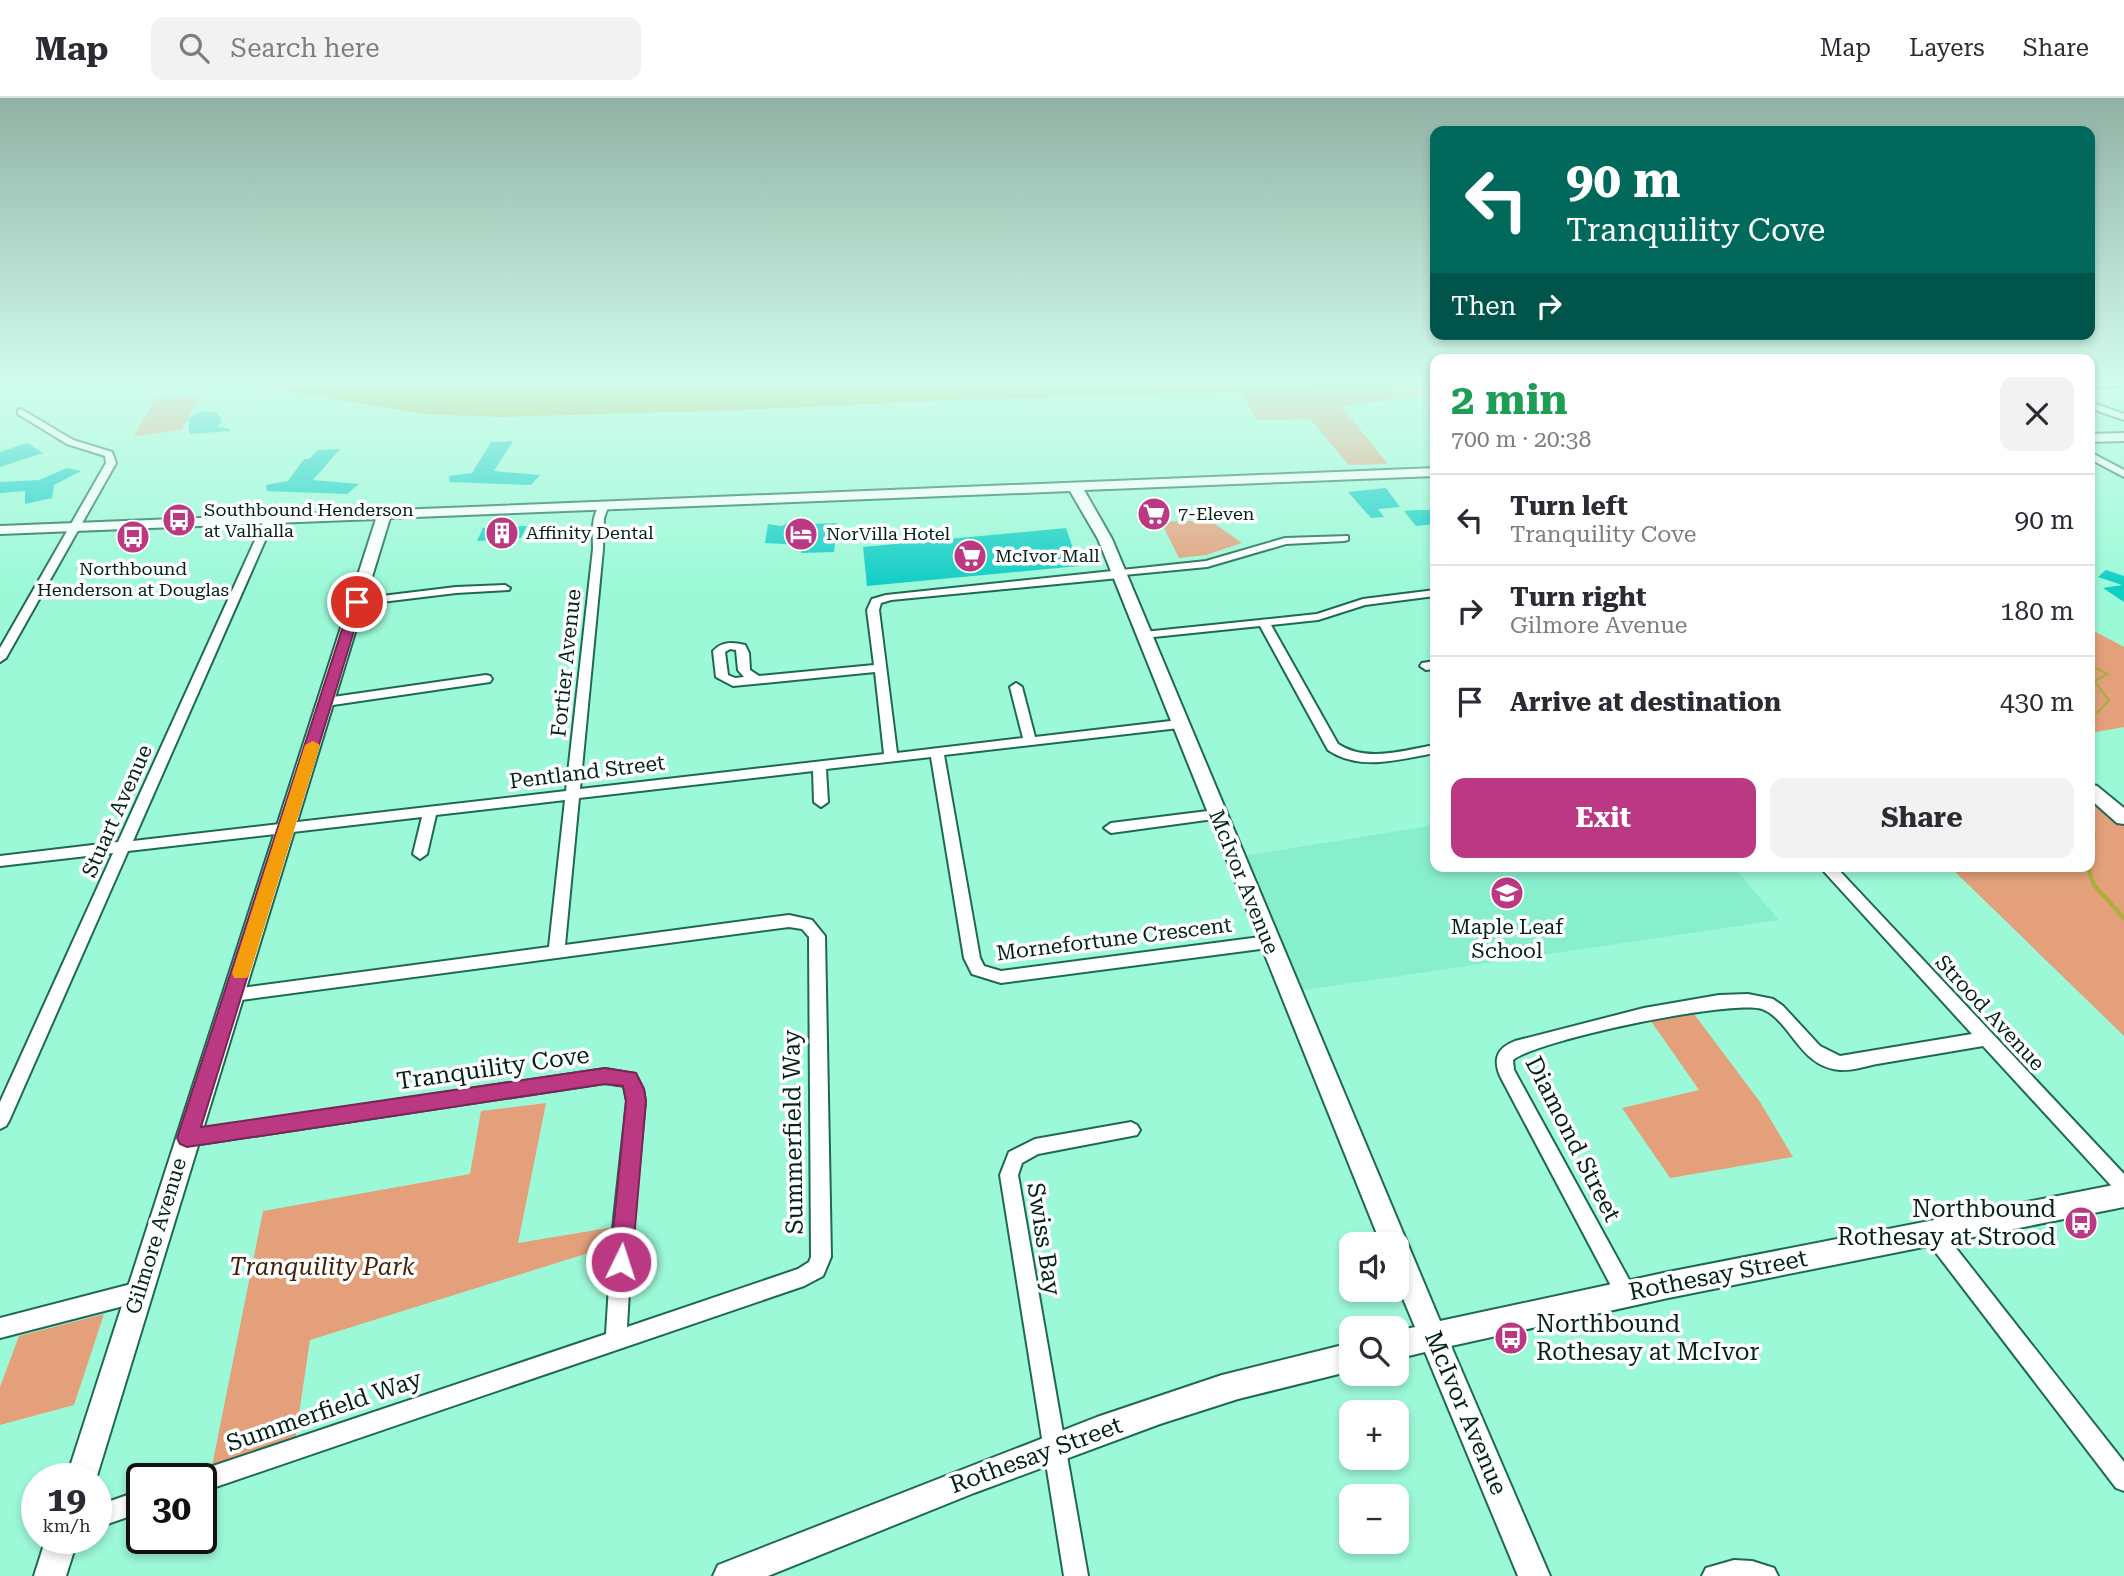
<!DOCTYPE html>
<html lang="en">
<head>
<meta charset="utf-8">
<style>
  :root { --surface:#fff; --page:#f2f2f3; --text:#2b2b33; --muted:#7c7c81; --line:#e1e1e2; --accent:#bb3983 }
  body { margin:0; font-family:"Roboto Serif",serif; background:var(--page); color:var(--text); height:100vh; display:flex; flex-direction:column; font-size:26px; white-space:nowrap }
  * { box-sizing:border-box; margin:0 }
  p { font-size:23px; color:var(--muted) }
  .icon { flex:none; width:38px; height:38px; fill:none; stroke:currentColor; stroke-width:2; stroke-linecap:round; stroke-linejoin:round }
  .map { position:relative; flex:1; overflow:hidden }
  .side { position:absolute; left:1430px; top:256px; width:665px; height:518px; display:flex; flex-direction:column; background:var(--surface); border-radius:14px; box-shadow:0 4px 10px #0003 }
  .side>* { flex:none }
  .top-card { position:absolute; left:1430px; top:28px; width:665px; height:214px; border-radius:14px; box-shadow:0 4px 10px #0003; background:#00695c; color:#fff; overflow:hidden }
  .tools { position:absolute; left:1339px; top:1134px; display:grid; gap:14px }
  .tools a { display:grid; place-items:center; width:70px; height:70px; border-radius:14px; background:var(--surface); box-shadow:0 4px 10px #0003; font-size:35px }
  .speed { position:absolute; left:21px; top:1365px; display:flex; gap:14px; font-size:35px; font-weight:700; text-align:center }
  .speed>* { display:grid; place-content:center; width:91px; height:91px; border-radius:50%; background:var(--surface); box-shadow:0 4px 10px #0003; line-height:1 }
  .speed small { font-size:18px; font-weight:400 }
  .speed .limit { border:4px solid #111; border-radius:10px; background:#fff; color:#111 }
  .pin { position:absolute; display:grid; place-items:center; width:60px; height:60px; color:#fff; margin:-30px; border:4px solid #fff; border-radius:50%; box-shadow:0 2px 7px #0007 }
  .me { position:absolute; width:77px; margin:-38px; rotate:4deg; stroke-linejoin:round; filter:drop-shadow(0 0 5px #0008) }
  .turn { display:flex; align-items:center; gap:24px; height:147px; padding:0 21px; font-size:32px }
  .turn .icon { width:91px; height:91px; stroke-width:2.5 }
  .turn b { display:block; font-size:49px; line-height:60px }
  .then { display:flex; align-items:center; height:66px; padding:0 21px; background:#0003; gap:14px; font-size:26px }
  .round { display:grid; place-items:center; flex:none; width:74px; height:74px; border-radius:14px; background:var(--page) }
  .head { display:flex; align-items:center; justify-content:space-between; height:119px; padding:0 21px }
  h1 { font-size:42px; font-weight:700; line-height:52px; color:#1e9e55 }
  .cta { display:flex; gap:14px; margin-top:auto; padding:14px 21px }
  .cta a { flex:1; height:80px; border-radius:14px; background:var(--accent); color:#fff; font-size:28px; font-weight:700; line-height:80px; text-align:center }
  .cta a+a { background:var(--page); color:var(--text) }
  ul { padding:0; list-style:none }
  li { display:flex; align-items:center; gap:21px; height:91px; padding:0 21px; border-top:2px solid var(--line) }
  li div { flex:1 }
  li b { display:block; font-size:26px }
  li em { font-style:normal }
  header { display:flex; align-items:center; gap:42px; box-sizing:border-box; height:98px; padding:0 35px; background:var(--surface); border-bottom:2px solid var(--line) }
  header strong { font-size:33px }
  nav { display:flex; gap:38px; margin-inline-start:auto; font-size:24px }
  .search { width:490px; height:63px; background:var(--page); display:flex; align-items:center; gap:18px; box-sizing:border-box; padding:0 24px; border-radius:14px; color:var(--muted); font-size:26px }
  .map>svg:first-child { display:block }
  .built { fill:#88efcc }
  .green { fill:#e4a07b }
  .water { fill:#adae40 }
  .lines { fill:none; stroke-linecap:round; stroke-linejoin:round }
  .stream-far1 { stroke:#adae40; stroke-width:2.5 }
  .stream { stroke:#adae40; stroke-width:4.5 }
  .building { fill:#10cdc5 }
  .street-casing { stroke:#1f6954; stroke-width:4 }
  .secondary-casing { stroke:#1f6954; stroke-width:4 }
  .street { fill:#fff; fill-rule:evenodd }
  .secondary { fill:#fff; fill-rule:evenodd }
  .route { fill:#bb3983; stroke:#7a2555; stroke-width:2 }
  .slow { fill:#f59e0b }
  .labels { text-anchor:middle; stroke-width:7; stroke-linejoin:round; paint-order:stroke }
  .far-poi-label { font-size:18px; fill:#032219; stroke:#fff; text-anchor:start }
  .street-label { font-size:21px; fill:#032219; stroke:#fff }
  .poi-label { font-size:21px; fill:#032219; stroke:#fff }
  .near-street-label { font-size:24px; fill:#032219; stroke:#fff }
  .near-poi-label { font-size:24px; fill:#032219; stroke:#fff; text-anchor:end }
  .near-park-label { font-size:24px; font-style:italic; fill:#45210a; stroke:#fff }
</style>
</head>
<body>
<header>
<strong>Map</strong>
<div class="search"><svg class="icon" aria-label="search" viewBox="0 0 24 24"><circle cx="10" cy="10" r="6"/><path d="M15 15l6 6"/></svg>Search here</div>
<nav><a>Map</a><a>Layers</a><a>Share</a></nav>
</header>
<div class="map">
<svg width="2124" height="1478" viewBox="0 0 2124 1478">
  <rect width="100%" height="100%" fill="#9cf9d8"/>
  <!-- built -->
  <polygon class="built" points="1435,727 1435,768 1733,768 1779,822 1298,893 1243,758"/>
  <!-- green -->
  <g class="green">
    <polygon points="1351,289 1435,289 1435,295 1342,309 1388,366 1349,367 1310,321 1258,322 1240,295"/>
    <polygon points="200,296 182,332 134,338 155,301"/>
    <polygon points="1189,423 1215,426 1242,445 1206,457 1179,460 1161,424"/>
    <polygon points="2090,531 2124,549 2124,629 2090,635"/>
    <polygon points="2090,699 2124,728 2124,938 1949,768 2090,768"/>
    <polygon points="1694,916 1760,1004 1793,1059 1670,1080 1622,1010 1699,992 1651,923"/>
    <polygon points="546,1005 518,1145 614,1129 611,1148 310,1242 295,1343 211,1373 263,1113 470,1076 481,1013"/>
    <polygon points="104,1216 74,1307 0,1327 0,1289 19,1238"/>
  </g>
  <!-- water -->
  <polygon class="water" points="224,282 1435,282 1435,289 952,302 743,312 500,319 422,316"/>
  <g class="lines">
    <!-- stream-far1 -->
    <g class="stream-far1">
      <polyline points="2090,567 2108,576 2094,583 2109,602 2098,614 2090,615"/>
      <polyline points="2090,726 2091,730"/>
    </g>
    <!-- stream -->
    <g class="stream">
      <polyline points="2090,748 2094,739 2091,728"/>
      <polyline points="2087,768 2094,787 2124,820"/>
    </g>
  </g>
  <!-- building -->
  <g class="building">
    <polygon points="202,313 218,315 222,324 217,328 230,331 230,333 189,336 189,320"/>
    <polygon points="513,343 494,373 540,377 531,387 450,384 449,378 472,375 491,344"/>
    <polygon points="27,345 43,355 0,369 0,354"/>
    <polygon points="340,351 313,382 359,386 347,396 267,393 266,387 288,383 304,361 309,361 318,352"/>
    <polygon points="67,370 81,373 54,387 52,400 25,406 25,393 0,395 0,384 39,382"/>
    <polygon points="1386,390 1400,409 1378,411 1384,419 1371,420 1348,394"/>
    <polygon points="1416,412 1435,412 1435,426 1416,428 1404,413"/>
    <polygon points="795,421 806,426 837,425 834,454 801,455 802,447 765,445 768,426 782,428"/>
    <polygon points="527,428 521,440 477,443 483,430"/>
    <polygon points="1066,430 1079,468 867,488 863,449"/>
    <polygon points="2106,472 2124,478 2124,504 2103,490 2122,487 2098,479"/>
  </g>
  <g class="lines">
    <defs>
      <g id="street">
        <polygon points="2124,283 2124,287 2090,290 2090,285"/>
        <polygon points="2090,304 2124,316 2124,322 2090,310"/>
        <polygon points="21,311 73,342 112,354 116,365 6,560 0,564 0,550 106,365 105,358 67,346 18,316 18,312"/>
        <polygon points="2090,354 2124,372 2124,379 2090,361"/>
        <path d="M604,404L609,407L604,420L603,451L580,691L884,656L875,574L733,588L716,579L713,553C722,543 733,544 745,547L749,555L750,572L759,578L874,567L867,512L872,501L886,497L1206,463L1285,440L1348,438V442L1344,443L1286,446L1207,469L1124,477L1119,480L891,502L881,505L879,512L897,655L1023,640L1010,589L1016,585L1022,589L1035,639L1179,622L1185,626L1179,630L944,657L980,860L984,868L1001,873L1268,838L1273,840L1276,844L1273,848L1268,850L1001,885L972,876L964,860L931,659L826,671L828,704L821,709L814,704L813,673L579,700L565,847L789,817L812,822L825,838L831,1159L823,1178L804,1188L201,1394V1381H191L193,1375L201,1372L606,1236L612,1139L627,1003L624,988L605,985L187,1048L181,1046L178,1040L181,1034L605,971L635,976L643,991L645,1003L632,1139L627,1229L798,1171L809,1164L811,1159L809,839L802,831L789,829L234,903L228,901L226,897L228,893L234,891L549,849L565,702L436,717L427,756L420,761L413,756L422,719L128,753L9,1023L6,1028L0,1031V1004L113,755L0,768V758L118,744L266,418L275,420L133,743L566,693L593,451C593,436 590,413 604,404ZM730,551L736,552L738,572L744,579L735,580L728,577L725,554Z"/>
        <polygon points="505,487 510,490 509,492 456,495 357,507 351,504 357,501 456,489"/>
        <path d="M1435,492V498L1365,507L1318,522L1271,527L1338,646C1367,665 1404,652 1435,647V655C1399,661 1361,674 1328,652L1260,528L1144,540L1138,537L1144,534L1317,516L1363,501Z"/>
        <polygon points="1435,563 1435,571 1426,572 1420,568 1422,565"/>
        <polygon points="486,577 490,578 492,581 490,584 326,608 320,604 326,600"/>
        <polygon points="1216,712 1223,717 1221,720 1111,735 1104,730 1111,725"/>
        <path d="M1819,768H1835L2124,1076V1097L2118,1095L1983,948C1948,954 1912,960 1877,966C1866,968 1852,973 1840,972C1799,969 1791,922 1762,911C1731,901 1537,942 1513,962L1514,972L1632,1187L1635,1194L1632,1201L1625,1204L1618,1201L1500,978C1493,961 1497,950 1515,943L1644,910L1719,897L1748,896L1773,901L1783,908L1820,948L1840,958L1972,936Z"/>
        <polygon points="1131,1024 1137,1027 1140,1032 1137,1037 1038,1056 1022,1065 1018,1077 1088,1478 1064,1478 1000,1077 1009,1054 1035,1041"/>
        <polygon points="1934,1128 1941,1131 2124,1364 2124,1393 2116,1390 1927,1143 1925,1137 1927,1131"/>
        <polygon points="139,1184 146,1187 149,1194 146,1201 139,1204 0,1240 0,1220"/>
        <polygon points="142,1392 142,1414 96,1430 96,1408"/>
        <polygon points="1734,1462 1752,1463 1774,1470 1778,1478 1702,1478 1706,1470"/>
      </g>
      <g id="secondary">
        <polygon points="2124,335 2124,343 2090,344 2090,336"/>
        <polygon points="1435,370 1435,378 1084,392 1112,441 1440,1223 1668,1174 2124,1085 2124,1109 1668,1200 1451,1248 1550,1478 1518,1478 1425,1254 1396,1261 1396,1233 1415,1229 1396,1184 1396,1146 1381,1146 1098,441 1070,393 390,420 96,1381 66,1381 376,421 0,436 0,428"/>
        <polygon points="2090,686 2097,688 2124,710 2124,726 2117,725 2090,701"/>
        <polygon points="1351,1245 1351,1273 1238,1301 1160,1326 974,1395 768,1478 713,1478 718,1467 1097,1319 1222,1277"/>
        <polygon points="46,1440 78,1440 66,1478 34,1478"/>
      </g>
    </defs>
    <!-- street casing -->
    <use href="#street" class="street-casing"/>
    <!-- secondary casing -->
    <use href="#secondary" class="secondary-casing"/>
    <!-- street -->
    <use href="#street" class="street"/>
    <!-- secondary -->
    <use href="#secondary" class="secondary"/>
  </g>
  <!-- sky -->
  <linearGradient id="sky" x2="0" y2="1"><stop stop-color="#90b2a5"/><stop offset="0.58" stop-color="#d2fced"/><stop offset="1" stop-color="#d2fced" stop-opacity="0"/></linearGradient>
  <rect width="2124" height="489" fill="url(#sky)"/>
  <!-- route -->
  <polygon class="route" points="357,500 363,504 201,1029 605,970 636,975 644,991 646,1003 632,1164 629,1172 621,1175 613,1172 610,1164 626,1003 623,988 605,986 187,1049 180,1046 177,1040 351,504"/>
  <!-- slow -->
  <polygon class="slow" points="313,643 320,647 250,875 247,880 234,880 232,875 305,647"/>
  <!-- icons -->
  <defs>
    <symbol id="supermarket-disc" viewBox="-11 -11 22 22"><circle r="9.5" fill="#bb3983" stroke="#fff"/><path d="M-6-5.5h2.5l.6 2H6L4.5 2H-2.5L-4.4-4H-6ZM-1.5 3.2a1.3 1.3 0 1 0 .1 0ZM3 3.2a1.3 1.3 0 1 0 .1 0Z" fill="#fff"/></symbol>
    <symbol id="bus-disc" viewBox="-11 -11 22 22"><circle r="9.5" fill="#bb3983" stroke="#fff"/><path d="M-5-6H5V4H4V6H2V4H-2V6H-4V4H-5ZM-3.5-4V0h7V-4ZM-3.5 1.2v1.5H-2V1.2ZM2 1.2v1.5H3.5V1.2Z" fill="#fff"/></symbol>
    <symbol id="building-disc" viewBox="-11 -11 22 22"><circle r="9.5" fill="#bb3983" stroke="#fff"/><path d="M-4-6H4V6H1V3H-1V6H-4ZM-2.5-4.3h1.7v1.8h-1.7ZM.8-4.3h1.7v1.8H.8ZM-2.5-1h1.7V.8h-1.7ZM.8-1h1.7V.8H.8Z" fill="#fff"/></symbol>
    <symbol id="hotel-disc" viewBox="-11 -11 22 22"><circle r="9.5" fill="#bb3983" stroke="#fff"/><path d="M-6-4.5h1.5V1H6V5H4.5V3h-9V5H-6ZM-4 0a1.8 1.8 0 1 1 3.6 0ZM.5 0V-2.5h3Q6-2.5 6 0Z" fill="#fff"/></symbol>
    <symbol id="school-disc" viewBox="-11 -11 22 22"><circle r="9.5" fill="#bb3983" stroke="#fff"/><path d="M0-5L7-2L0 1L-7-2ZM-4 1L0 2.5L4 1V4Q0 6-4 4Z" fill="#fff"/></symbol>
  </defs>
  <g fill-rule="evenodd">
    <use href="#supermarket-disc" x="1135" y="397" width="38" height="38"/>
    <use href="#bus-disc" x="160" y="403" width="38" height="38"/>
    <use href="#building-disc" x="483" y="416" width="38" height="38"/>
    <use href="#hotel-disc" x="782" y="417" width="38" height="38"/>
    <use href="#bus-disc" x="114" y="420" width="38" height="38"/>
    <use href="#supermarket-disc" x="951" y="439" width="38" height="38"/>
    <use href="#school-disc" x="1488" y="776" width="38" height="38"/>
    <use href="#bus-disc" x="2062" y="1106" width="38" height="38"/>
    <use href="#bus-disc" x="1492" y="1221" width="38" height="38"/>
  </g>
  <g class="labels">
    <!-- far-poi labels -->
    <g class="far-poi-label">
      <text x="204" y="418">Southbound Henderson<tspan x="204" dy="21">at Valhalla</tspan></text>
      <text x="1178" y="422">7-Eleven</text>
      <text x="526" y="441">Affinity Dental</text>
      <text x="826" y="442">NorVilla Hotel</text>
      <text x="995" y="464">McIvor Mall</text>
      <text x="133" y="477" text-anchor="middle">Northbound<tspan x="133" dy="21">Henderson at Douglas</tspan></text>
    </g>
    <!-- street labels -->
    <g class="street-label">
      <text transform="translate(566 565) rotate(-84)" y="7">Fortier Avenue</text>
      <text transform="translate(587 674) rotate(-7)" y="7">Pentland Street</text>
      <text transform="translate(117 713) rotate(-66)" y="7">Stuart Avenue</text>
      <text transform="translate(1244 784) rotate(68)" y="7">McIvor Avenue</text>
      <text transform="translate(1114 841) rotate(-7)" y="7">Mornefortune Crescent</text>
      <text transform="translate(1990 915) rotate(47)" y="7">Strood Avenue</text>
      <text transform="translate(156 1138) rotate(-73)" y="7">Gilmore Avenue</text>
    </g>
    <!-- poi labels -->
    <g class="poi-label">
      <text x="1507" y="836">Maple Leaf<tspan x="1507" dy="24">School</tspan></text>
    </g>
    <!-- near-street labels -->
    <g class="near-street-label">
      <text transform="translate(493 970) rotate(-8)" y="8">Tranquility Cove</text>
      <text transform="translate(793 1034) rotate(-91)" y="8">Summerfield Way</text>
      <text transform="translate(1573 1041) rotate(63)" y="8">Diamond Street</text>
      <text transform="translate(1044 1141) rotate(81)" y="8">Swiss Bay</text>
      <text transform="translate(1718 1177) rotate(-11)" y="8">Rothesay Street</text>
      <text transform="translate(324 1313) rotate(-19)" y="8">Summerfield Way</text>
      <text transform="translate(1466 1315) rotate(67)" y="8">McIvor Avenue</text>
      <text transform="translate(1036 1357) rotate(-20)" y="8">Rothesay Street</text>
    </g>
    <!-- near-poi labels -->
    <g class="near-poi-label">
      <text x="2056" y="1119">Northbound<tspan x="2056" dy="28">Rothesay at Strood</tspan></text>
      <text x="1536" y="1234" text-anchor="start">Northbound<tspan x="1536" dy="28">Rothesay at McIvor</tspan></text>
    </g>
    <!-- near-park labels -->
    <g class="near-park-label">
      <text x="322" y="1177">Tranquility Park</text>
    </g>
  </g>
</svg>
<div class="tools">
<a><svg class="icon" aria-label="sound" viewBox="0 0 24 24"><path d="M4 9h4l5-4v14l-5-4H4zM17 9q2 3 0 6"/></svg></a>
<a><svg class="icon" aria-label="search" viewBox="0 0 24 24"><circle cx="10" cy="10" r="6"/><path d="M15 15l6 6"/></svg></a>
<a>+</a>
<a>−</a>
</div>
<div class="speed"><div>19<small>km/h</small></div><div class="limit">30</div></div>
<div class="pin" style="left:357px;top:504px;background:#d93025"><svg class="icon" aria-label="arrive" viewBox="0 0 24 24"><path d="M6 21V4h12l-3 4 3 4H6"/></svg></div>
<svg class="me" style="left:621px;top:1164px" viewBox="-20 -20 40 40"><circle r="17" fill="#bb3983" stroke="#fff" stroke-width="3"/><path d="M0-11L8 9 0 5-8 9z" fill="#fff"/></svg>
<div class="top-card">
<div class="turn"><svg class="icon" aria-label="left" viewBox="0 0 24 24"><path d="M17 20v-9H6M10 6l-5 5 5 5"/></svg><div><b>90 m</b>Tranquility Cove</div></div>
<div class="then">Then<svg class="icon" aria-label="right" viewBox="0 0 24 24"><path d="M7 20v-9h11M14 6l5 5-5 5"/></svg></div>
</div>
<section class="side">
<div class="head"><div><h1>2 min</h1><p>700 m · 20:38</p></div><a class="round"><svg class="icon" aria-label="close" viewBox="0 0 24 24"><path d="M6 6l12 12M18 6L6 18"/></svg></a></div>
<ul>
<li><svg class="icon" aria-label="left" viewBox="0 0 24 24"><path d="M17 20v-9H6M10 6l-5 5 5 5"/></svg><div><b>Turn left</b><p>Tranquility Cove</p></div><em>90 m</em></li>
<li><svg class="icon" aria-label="right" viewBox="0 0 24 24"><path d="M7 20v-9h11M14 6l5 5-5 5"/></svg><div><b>Turn right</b><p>Gilmore Avenue</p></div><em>180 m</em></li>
<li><svg class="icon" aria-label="arrive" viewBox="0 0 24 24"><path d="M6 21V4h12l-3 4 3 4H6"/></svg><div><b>Arrive at destination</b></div><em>430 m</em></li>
</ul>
<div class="cta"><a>Exit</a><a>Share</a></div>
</section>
</div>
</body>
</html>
